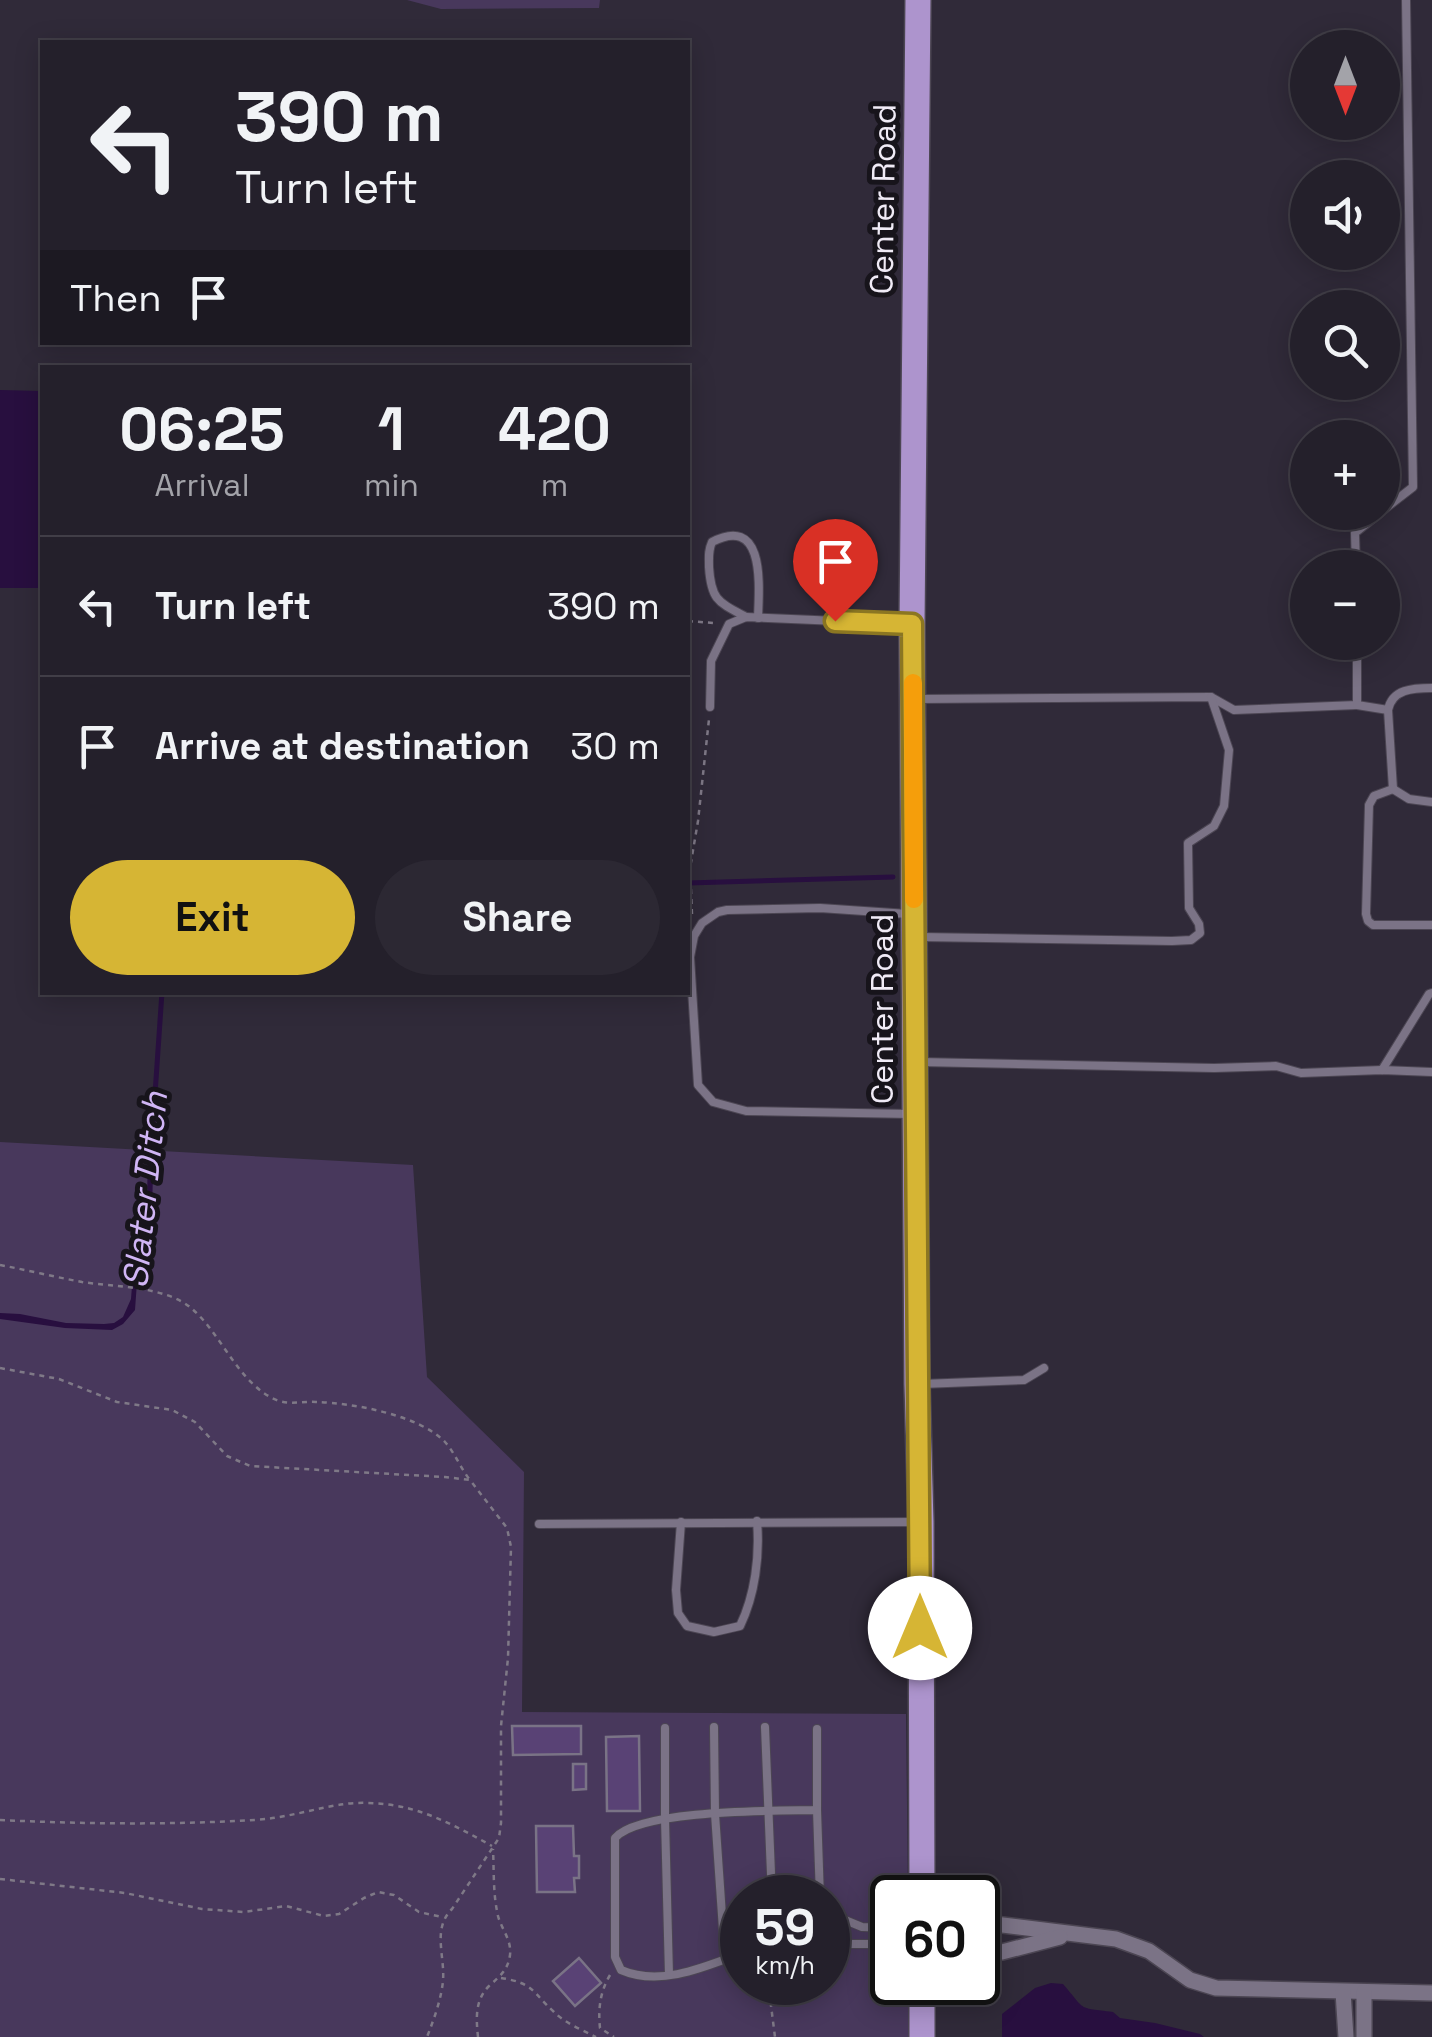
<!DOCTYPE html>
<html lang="en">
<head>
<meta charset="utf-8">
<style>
  :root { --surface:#24202b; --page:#2c2833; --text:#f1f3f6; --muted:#a3a3a9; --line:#413e47; --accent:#d6b534 }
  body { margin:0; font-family:"Space Grotesk",sans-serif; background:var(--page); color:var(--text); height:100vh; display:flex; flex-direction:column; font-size:38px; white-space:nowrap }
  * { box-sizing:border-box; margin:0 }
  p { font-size:32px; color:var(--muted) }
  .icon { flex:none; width:55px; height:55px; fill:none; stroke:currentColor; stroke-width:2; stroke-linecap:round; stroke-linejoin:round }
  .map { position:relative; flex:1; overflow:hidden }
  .panel { position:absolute; left:40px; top:365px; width:650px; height:630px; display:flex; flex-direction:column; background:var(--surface); border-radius:0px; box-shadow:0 5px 25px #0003,0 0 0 2px var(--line) }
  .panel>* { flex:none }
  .banner { position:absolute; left:40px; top:40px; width:650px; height:305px; border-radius:0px; box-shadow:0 5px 25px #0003,0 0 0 2px var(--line); background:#24202b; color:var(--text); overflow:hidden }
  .needle { width:65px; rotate:180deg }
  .fabs { position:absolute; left:1290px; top:30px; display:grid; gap:20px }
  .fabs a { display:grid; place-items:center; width:110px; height:110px; border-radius:50%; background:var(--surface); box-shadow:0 5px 25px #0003,0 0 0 2px var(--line); font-size:50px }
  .speed { position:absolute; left:720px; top:1875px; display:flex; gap:20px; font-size:50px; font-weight:700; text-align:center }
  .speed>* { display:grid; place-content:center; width:130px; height:130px; border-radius:50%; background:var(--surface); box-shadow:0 5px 25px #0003,0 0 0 2px var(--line); line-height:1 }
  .speed small { font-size:25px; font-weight:400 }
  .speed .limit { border:5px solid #111; border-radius:15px; background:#fff; color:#111 }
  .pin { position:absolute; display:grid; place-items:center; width:85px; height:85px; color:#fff; margin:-102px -42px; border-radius:50% 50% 50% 0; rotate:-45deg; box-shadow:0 0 10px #0007 }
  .pin .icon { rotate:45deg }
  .me { position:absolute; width:110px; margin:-55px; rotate:0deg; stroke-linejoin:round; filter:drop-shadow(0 0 8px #0008) }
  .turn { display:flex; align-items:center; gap:35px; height:210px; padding:0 30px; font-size:45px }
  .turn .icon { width:130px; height:130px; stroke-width:2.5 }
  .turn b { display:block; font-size:70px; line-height:85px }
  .then { display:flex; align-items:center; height:95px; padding:0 30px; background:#0003; gap:20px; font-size:38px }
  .eta { display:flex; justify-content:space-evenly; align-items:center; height:170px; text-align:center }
  .eta b { font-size:60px; font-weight:800; line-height:70px }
  .primary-button { display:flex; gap:20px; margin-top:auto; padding:20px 30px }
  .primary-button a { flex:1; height:115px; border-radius:60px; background:var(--accent); color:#111; font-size:40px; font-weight:800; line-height:115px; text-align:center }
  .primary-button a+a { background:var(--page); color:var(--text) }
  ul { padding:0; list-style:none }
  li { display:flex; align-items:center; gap:30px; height:140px; padding:0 30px; border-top:2px solid var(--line) }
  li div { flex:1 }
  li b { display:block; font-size:38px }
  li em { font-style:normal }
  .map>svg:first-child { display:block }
  .green { fill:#48385c; fill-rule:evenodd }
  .water { fill:#280f3f }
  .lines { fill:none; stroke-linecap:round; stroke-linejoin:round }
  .stream { stroke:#280f3f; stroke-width:5 }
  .building { fill:#594275; stroke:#7a7386; stroke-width:2.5 }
  .lane-casing { stroke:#4c4653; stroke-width:10 }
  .street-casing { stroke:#4c4653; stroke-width:18 }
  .primary-casing { stroke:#4c4653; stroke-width:28 }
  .path { stroke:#7f7987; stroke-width:2.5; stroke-dasharray:5 5; stroke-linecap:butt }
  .lane { stroke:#7b7386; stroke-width:8 }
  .street { stroke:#7b7386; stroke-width:15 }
  .primary { stroke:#ad94cd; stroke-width:25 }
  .route-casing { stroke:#8b7622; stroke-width:25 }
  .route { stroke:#d6b534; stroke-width:18 }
  .slow { stroke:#f59e0b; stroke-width:18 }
  .labels { text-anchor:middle; stroke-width:10; stroke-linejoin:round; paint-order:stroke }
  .street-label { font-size:32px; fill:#f0ebf6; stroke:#17141b }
  .water-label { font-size:35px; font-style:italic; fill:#d0b5f5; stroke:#17141b }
</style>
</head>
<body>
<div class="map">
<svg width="1432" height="2037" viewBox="0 0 1432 2037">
  <rect width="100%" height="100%" fill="#302a39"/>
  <!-- green -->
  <g class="green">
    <polygon points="407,0 600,0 599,8 441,9"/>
    <path d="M0,1142L413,1165L427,1377L524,1472L522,1712L906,1714L908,1897L892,1898V1982L908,1983V2037H0ZM742,1898H828V1982H742Z"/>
  </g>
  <!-- water -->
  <g class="water">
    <polygon points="0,390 42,391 42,588 0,588"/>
    <polygon points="148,1131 154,1132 152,1212 139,1254 135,1310 123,1324 112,1330 65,1328 0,1319 0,1313 20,1314 66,1323 104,1324 114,1323 123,1317 131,1299 135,1247 147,1211"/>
    <path d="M1051,1983L1063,1984C1087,2012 1077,2007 1113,2012L1120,2018L1155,2023L1200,2034L1204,2037H1002V2014L1035,1988Z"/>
  </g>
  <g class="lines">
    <!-- stream -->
    <g class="stream">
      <polyline points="688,883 893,877"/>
      <polyline points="152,1138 162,992"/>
    </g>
  </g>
  <!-- building -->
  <g class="building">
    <polygon points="512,1726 581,1726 581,1754 513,1755"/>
    <polygon points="639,1736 640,1811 607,1811 606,1737"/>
    <polygon points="573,1764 586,1764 586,1789 573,1790"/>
    <polygon points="536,1826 573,1826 574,1856 579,1856 579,1878 574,1878 575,1892 537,1892"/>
    <polygon points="579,1958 601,1983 575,2006 553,1981"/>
  </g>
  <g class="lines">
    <defs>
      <g id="lane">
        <polyline points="1382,511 1413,487 1406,0"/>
        <polyline points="1356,568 1355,533 1381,512"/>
        <path d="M746,617C718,602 711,600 709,567C709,557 708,551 712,542C766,514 759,587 758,618"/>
        <polyline points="918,699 1211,697 1234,710 1357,705 1357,642"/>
        <polyline points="1357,705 1388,710"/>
        <polyline points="710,707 711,661 729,624 746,617 908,624"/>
        <polyline points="1393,789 1374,796 1369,805 1366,914 1368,921 1373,925 1432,925"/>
        <path d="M1393,789L1388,710C1392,689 1413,688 1432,688"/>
        <polyline points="1393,789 1409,799 1432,802"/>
        <polyline points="908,914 820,908 727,910 718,912 702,923 694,936 690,957 698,1085 713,1102 746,1111 911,1114"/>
        <polyline points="920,937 1172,941 1191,940 1200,933 1199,924 1189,908 1188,843 1214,826 1224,806 1229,750 1211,697"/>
        <polyline points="920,1062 1214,1068 1276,1066 1301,1073 1382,1070 1432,1072"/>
        <polyline points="1382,1070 1429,994 1432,993"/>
        <polyline points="922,1384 1024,1380 1044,1368"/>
        <path d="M681,1522L676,1590L678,1613L687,1626L714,1632L740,1626C755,1595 760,1556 757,1521"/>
        <polyline points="539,1524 916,1522"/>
        <polyline points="714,1727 715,1814 725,1959"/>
        <polyline points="765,1727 772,1898"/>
        <polyline points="665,1728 665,1819 669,1975"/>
        <polyline points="817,1729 817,1810"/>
        <polyline points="828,1913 862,1927 892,1928"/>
        <polyline points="828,1944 892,1944"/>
        <path d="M742,1953C705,1967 660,1987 621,1970L615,1957V1838C640,1809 777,1811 817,1810L820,1898"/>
      </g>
      <g id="street">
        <polyline points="978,1922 1116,1939 1149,1951 1190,1980 1216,1988 1432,1993"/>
        <polyline points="978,1952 1002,1952 1060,1937"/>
        <polyline points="1343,1992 1346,2037"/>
        <polyline points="1364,1992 1364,2037"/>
      </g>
      <g id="primary">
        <polyline points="918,0 912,625 917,1384 921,1522 922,1898"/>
        <polyline points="922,2037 922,1982"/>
      </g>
    </defs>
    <!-- lane casing -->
    <use href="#lane" class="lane-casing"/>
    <!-- street casing -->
    <use href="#street" class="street-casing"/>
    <!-- primary casing -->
    <use href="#primary" class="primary-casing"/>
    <!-- path -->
    <g class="path">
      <polyline points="688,621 713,623"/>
      <polyline points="692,914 690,868 698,821 709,719"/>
      <path d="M0,1265C27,1270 55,1277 82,1282C115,1287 165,1286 191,1308C221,1333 236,1379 272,1398C287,1406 300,1401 316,1402C353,1403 419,1415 445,1442C455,1453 461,1469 470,1480"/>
      <path d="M0,1368L59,1379L117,1402L172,1410L195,1422L227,1456L250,1466L445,1477L470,1480L507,1528L511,1547L508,1658L501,1726V1823L499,1838L452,1909C432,1929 445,1955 443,1981C441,2000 434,2019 427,2037"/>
      <path d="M0,1820C85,1824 170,1825 255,1820C285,1818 309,1810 338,1805C359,1801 386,1803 407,1808C438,1816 465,1831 492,1846"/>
      <polyline points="0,1879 125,1893 202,1909 244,1912 286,1906 324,1916 339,1914 364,1898 378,1892 394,1895 419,1912 442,1917"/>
      <path d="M610,1975C600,1992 598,2009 600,2028L614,2037"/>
      <path d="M501,1978C534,1983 532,1992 554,2012C565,2023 582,2030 596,2037"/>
      <polyline points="768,1982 775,2037"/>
      <path d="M478,2037C476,2018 475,2000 489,1986C500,1976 508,1970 510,1955C512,1938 499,1927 497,1911C493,1891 494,1869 493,1849"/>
    </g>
    <!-- lane -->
    <use href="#lane" class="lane"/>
    <!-- street -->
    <use href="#street" class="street"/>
    <!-- primary -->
    <use href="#primary" class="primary"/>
  </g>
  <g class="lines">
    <defs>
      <polyline id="route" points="835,621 912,624 920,1628"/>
    </defs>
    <!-- route casing -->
    <use href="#route" class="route-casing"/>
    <!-- route -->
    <use href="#route" class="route"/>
    <!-- slow -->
    <polyline class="slow" points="913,683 914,899"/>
  </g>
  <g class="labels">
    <!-- street labels -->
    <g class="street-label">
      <text transform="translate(883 199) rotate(-89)" y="11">Center Road</text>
      <text transform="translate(882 1009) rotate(-90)" y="11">Center Road</text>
    </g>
    <!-- water labels -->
    <g class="water-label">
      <text transform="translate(145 1190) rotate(-84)" y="12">Slater Ditch</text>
    </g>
  </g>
</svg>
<div class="fabs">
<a><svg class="needle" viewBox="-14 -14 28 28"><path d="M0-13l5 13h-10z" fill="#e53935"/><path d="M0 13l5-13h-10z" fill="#a3a3a9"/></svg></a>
<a><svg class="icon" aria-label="sound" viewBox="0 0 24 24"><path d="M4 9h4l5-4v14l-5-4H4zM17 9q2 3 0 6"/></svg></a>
<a><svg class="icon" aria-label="search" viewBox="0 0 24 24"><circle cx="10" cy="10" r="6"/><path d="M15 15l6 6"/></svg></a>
<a>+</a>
<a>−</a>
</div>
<div class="speed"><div>59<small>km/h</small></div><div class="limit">60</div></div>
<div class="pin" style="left:835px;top:621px;background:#d93025"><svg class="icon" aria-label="arrive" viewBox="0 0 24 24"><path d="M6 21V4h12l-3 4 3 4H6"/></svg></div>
<svg class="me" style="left:920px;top:1628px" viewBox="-20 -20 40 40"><circle r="19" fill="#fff"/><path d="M0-13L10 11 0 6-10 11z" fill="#d6b534"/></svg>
<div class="banner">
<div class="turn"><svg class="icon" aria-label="left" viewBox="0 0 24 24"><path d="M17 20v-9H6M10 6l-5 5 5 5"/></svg><div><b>390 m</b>Turn left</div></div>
<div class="then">Then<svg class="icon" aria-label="arrive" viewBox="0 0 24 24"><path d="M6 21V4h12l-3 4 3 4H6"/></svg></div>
</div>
<section class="panel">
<div class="eta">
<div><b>06:25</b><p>Arrival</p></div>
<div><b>1</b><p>min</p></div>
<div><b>420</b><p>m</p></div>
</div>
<ul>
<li><svg class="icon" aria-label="left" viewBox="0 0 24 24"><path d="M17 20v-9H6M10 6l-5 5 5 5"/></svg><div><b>Turn left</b></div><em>390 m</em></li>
<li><svg class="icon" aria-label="arrive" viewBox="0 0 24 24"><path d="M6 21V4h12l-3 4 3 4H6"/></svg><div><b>Arrive at destination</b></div><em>30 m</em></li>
</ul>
<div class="primary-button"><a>Exit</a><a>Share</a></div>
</section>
</div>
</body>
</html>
